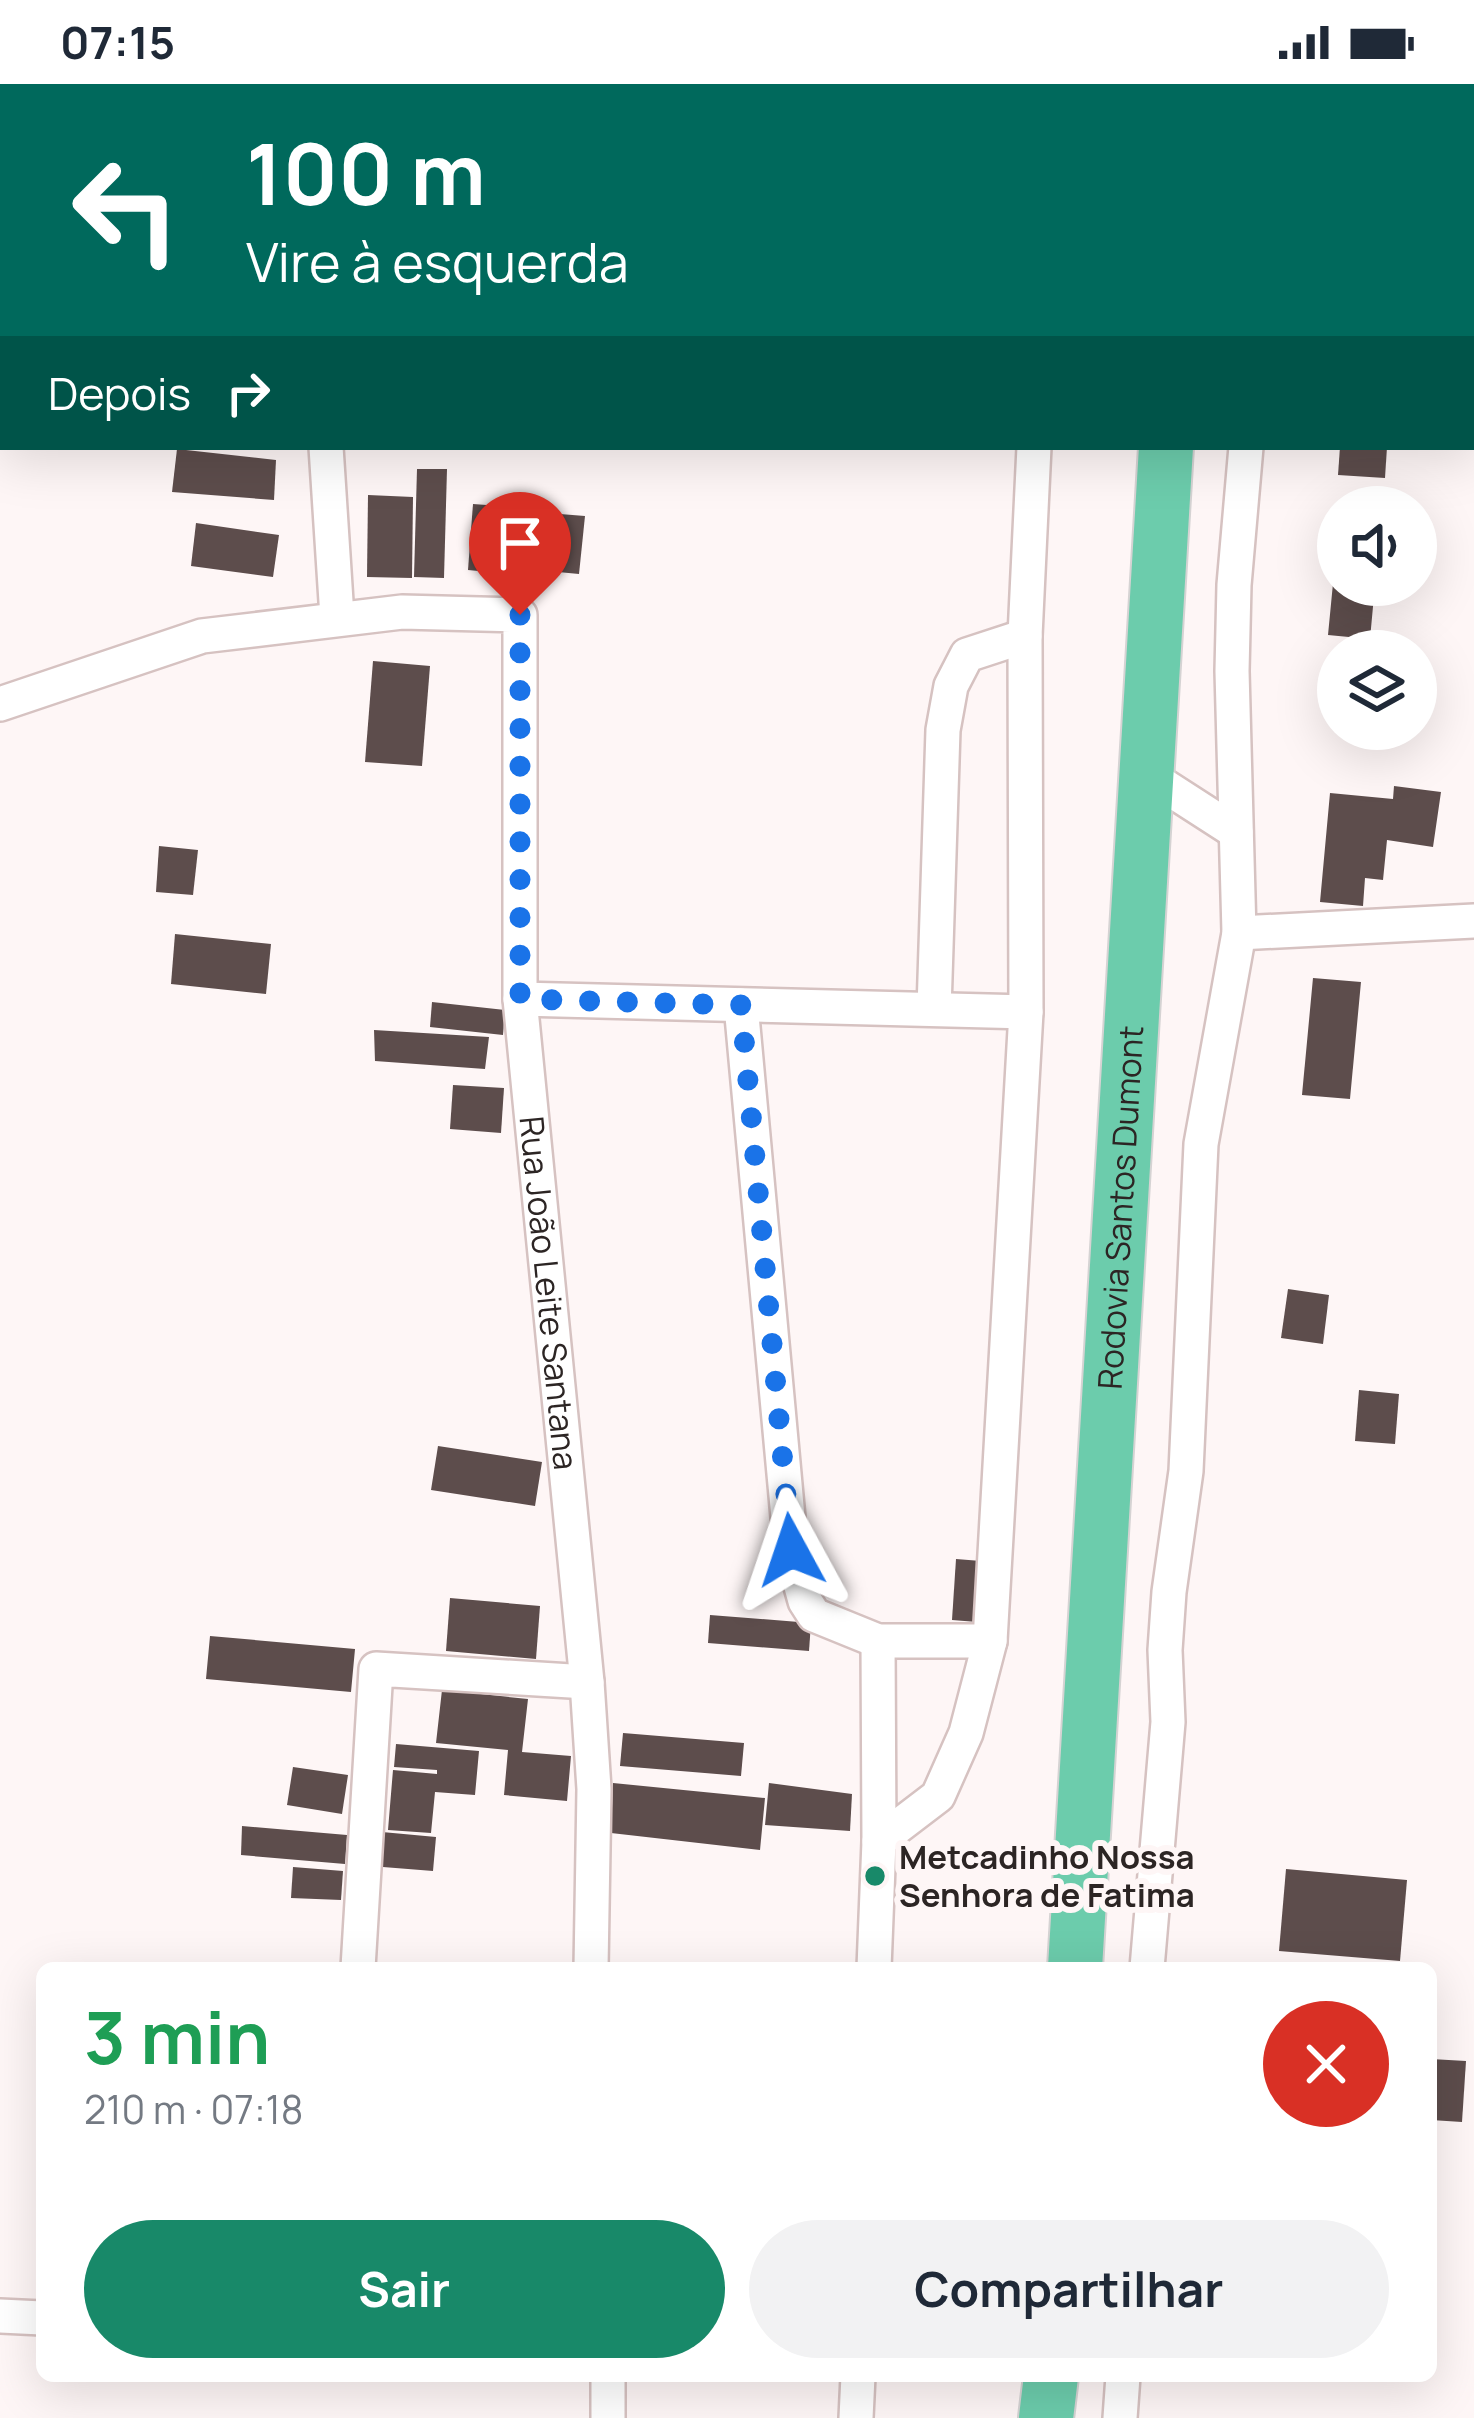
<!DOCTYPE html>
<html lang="pt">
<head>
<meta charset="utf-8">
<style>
  :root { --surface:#fff; --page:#f2f2f3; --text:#1f2937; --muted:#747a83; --accent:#188969 }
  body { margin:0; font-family:Manrope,sans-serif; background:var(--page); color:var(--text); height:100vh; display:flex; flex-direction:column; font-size:45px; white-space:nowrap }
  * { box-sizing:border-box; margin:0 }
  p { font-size:39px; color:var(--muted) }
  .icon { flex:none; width:66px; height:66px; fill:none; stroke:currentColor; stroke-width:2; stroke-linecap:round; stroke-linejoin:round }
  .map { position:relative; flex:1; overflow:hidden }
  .side { position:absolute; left:36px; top:1878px; width:1401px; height:420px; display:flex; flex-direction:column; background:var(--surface); border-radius:18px; box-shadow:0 12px 48px #0002 }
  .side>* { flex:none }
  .top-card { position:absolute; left:0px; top:0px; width:1476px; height:366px; box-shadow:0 12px 48px #0002; background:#00695c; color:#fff; overflow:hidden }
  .buttons { position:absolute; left:1317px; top:402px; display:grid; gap:24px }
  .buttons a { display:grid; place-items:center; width:120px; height:120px; border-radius:50%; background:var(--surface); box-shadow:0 12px 48px #0002; font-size:60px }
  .pin { position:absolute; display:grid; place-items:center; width:102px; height:102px; color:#fff; margin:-123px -51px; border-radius:50% 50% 50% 0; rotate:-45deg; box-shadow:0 0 12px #0007 }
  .pin .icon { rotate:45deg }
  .me { position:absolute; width:132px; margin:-66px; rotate:355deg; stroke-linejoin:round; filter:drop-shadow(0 0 9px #0008) }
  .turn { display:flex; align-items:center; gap:42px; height:252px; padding:0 48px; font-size:54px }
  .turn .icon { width:156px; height:156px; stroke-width:2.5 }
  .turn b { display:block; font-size:84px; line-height:102px }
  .then { display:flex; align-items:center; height:114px; padding:0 48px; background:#0003; gap:24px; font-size:45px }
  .round { display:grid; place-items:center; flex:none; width:126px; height:126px; border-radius:63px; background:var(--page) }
  .summary { display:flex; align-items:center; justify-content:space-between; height:204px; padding:0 48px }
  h1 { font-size:72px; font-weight:700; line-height:90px; color:#1e9e55 }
  .primary-button { display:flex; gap:24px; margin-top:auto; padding:24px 48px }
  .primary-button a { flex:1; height:138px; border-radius:72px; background:var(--accent); color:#fff; font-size:48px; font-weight:700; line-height:138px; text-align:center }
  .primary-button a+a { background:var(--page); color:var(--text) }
  .status { display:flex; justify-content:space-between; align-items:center; height:84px; padding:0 60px; background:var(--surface); direction:ltr }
  .status svg { height:33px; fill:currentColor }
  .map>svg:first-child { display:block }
  .building { fill:#5d4d4c }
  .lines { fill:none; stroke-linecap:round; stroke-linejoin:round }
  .minor-casing { stroke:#d6c2c1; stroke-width:38 }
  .trunk-casing { stroke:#d5d3d3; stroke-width:58 }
  .minor { stroke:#fff; stroke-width:33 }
  .trunk { stroke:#6cccac; stroke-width:54 }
  .route { stroke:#1a73e8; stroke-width:21; stroke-dasharray:0 37.8 }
  .poi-dot { fill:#188969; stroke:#fef6f6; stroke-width:4.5 }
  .labels { text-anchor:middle; stroke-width:12; stroke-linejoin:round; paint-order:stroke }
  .street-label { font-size:33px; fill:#2c2524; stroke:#fef6f6 }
  .poi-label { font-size:33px; font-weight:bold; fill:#2c2524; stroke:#fef6f6; text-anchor:start }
</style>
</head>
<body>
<div class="status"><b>07:15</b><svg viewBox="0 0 49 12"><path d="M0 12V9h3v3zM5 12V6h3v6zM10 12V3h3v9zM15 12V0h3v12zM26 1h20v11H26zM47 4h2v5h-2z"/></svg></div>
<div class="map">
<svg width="1474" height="2334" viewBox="0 0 1474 2334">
  <rect width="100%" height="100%" fill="#fef6f6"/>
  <!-- building -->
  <g class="building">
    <polygon points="1340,363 1387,363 1385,394 1338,391"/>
    <polygon points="177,365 276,376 274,416 172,408"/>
    <polygon points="417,385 447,385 444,494 414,493"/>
    <polygon points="368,411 413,413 412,494 367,493"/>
    <polygon points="473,420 515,423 510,490 468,486"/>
    <polygon points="522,427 585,432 579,490 516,484"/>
    <polygon points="196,439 279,451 273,493 191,482"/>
    <polygon points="1334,489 1338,490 1338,501 1375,501 1370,555 1328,551"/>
    <polygon points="373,577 430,582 422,682 365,678"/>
    <polygon points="1394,702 1441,708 1433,763 1387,756 1383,796 1365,794 1363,822 1320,818 1330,709 1393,715"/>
    <polygon points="159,762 198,766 193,811 156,808"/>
    <polygon points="175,850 271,860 266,910 171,900"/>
    <polygon points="1313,894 1361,898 1350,1015 1302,1011"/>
    <polygon points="432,918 505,926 503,951 430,943"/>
    <polygon points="374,946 489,953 485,985 375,977"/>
    <polygon points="453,1001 504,1004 501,1049 450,1045"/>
    <polygon points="1288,1205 1329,1211 1323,1260 1281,1254"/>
    <polygon points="1359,1306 1399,1310 1395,1360 1355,1357"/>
    <polygon points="438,1362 542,1378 535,1422 431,1406"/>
    <polygon points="956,1475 981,1477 977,1538 952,1536"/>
    <polygon points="450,1514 540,1522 536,1575 446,1567"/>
    <polygon points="710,1531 811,1539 809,1567 708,1559"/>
    <polygon points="210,1552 355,1565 351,1608 206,1595"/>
    <polygon points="442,1606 528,1615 522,1668 571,1672 567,1717 504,1711 508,1666 436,1659"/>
    <polygon points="623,1649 744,1659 741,1692 620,1682"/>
    <polygon points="396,1660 479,1667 475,1711 435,1708 431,1749 388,1746 393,1686 437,1690 437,1686 394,1683"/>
    <polygon points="293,1683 348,1691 342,1730 287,1721"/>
    <polygon points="613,1699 765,1714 760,1766 611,1749"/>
    <polygon points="769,1699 852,1710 850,1747 765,1741"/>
    <polygon points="242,1742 347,1751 345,1780 241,1771"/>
    <polygon points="382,1748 436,1753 433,1787 383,1783"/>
    <polygon points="293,1783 343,1787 341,1816 291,1814"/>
    <polygon points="1286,1785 1407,1796 1400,1877 1279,1867"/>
    <polygon points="1431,1975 1466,1977 1462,2038 1431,2036"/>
  </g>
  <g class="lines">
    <defs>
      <g id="minor">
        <polyline points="319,0 319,3"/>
        <polyline points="1051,3 1051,0"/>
        <polyline points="1279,3 1279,0"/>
        <polyline points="326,363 337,533"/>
        <path id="s1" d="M0,620L202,552L402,528L520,531V915L587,1598L594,1705L591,1884"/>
        <polyline points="1146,690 1236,748"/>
        <polyline points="1239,849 1474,837"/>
        <polyline points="520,915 1026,928"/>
        <polyline points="741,921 791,1466 805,1517 814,1531 878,1557 990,1557"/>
        <polyline points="934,925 943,646 951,602 967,571 1025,552"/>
        <polyline points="879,1757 938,1712 966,1649 990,1557 1026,928 1025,552 1034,363"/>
        <polyline points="358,1884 376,1585 587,1598"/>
        <polyline points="874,1884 879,1757 878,1557"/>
        <polyline points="1147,1884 1168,1638 1165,1566 1169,1508 1186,1387 1201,1060 1239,849 1232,587 1234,501 1246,363"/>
        <polyline points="0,2232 42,2234"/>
        <polyline points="608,2334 608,2292"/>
        <polyline points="856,2334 858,2292"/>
        <polyline points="1120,2334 1123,2292"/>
      </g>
      <g id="trunk">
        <polyline points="1187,3 1187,0"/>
        <path id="s2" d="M1075,1884L1166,363"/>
        <polyline points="1046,2334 1051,2292"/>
      </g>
    </defs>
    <!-- minor casing -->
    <use href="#minor" class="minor-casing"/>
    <!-- trunk casing -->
    <use href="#trunk" class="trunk-casing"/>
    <!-- minor -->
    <use href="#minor" class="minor"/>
    <!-- trunk -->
    <use href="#trunk" class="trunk"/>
  </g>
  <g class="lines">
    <!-- route -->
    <polyline class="route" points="520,531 520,915 741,921 791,1466"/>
  </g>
  <!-- markers -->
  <circle class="poi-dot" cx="875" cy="1792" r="12"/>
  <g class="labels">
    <!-- street labels -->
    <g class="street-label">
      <text dy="12" stroke="none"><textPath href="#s2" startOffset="762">Rodovia Santos Dumont</textPath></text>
      <text dy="12" stroke="none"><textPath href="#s1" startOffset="1212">Rua João Leite Santana</textPath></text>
    </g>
    <!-- poi labels -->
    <g class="poi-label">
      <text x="899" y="1785">Metcadinho Nossa<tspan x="899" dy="38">Senhora de Fatima</tspan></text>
    </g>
  </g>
</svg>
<div class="buttons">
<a><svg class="icon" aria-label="sound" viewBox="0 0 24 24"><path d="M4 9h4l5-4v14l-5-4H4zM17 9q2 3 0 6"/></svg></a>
<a><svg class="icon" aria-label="layers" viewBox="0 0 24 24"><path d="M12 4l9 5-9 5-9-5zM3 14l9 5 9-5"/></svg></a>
</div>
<div class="pin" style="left:520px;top:531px;background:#d93025"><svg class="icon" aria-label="arrive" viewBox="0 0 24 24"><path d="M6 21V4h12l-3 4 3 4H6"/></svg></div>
<svg class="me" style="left:791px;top:1466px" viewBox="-20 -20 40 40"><path d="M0-17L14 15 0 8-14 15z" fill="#1a73e8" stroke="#fff" stroke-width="4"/></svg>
<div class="top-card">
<div class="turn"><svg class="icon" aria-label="left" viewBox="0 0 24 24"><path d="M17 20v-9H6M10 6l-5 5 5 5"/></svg><div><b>100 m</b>Vire à esquerda</div></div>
<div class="then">Depois<svg class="icon" aria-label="right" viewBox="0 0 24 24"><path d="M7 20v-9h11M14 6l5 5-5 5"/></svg></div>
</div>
<section class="side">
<div class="summary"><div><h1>3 min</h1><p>210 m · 07:18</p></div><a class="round" style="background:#d93025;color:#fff"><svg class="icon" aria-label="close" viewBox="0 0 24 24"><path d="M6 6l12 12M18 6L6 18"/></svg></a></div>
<div class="primary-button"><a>Sair</a><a>Compartilhar</a></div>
</section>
</div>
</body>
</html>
